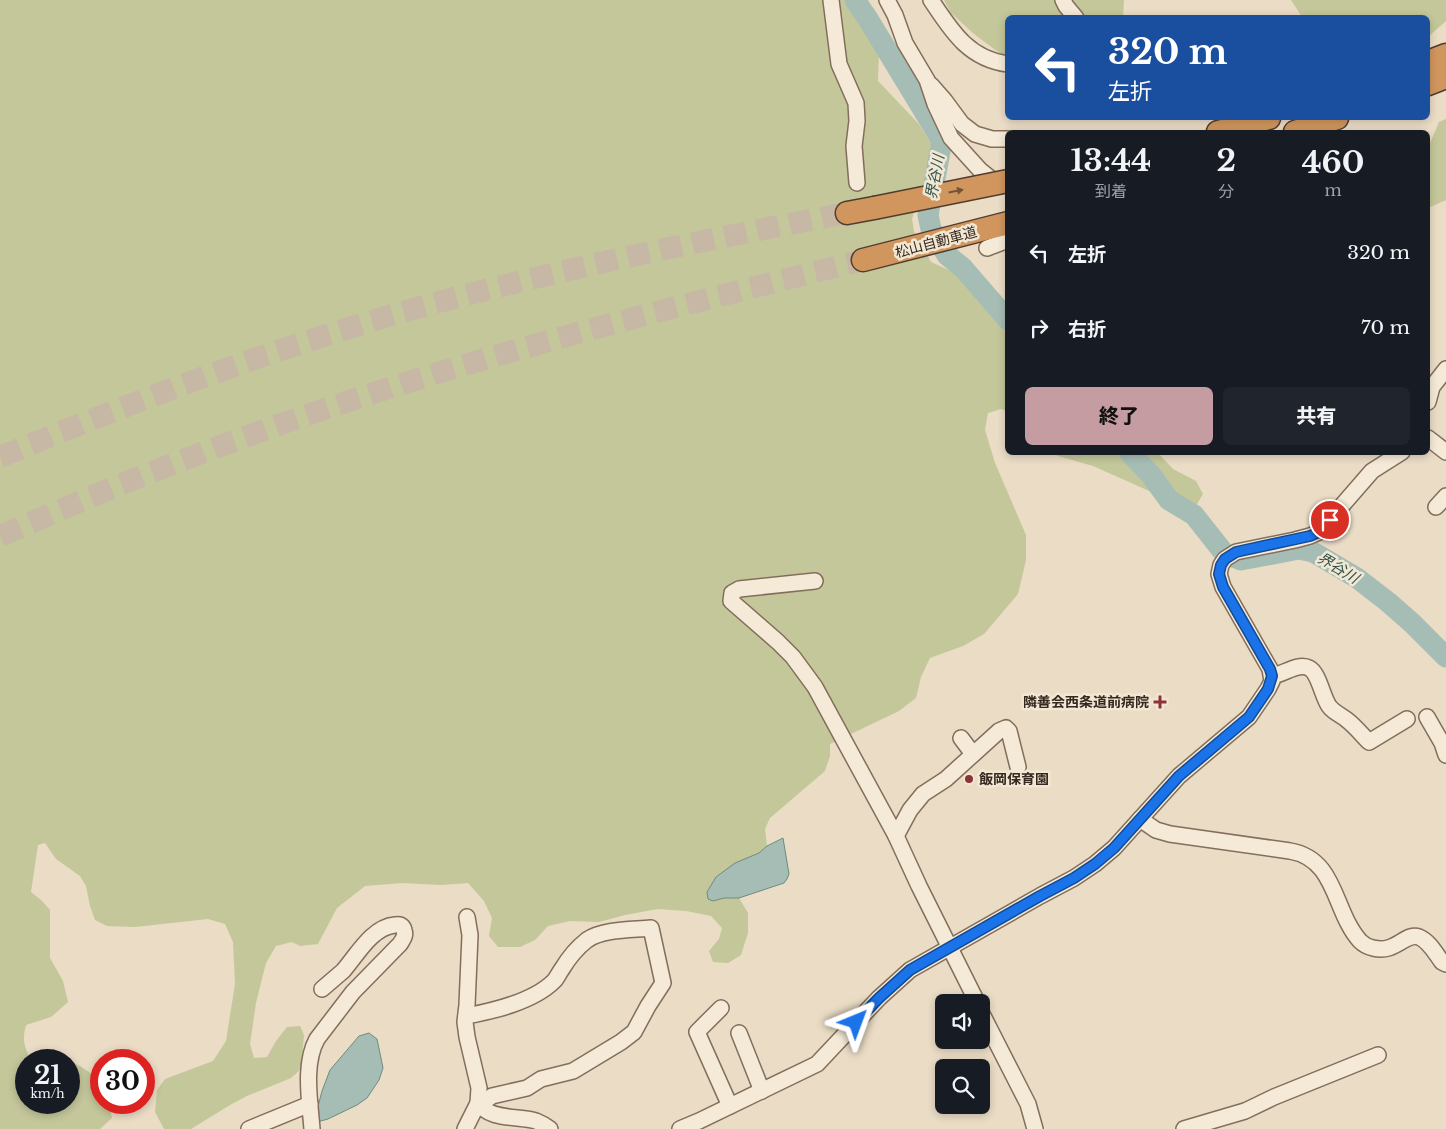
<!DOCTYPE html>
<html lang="ja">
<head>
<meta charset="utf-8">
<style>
  :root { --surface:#171b24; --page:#20242c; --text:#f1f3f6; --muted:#9ea1a6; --accent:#c49ca1 }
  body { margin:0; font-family:"Libre Baskerville","Noto Sans JP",serif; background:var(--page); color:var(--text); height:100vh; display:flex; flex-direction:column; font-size:19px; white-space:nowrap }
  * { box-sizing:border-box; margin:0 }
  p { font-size:16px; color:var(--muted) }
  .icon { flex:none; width:28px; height:28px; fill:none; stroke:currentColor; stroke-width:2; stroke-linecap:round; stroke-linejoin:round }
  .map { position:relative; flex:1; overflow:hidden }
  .panel { position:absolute; left:1005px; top:130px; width:425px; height:325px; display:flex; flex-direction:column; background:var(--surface); border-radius:8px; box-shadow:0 2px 8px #0003 }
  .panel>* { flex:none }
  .banner { position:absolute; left:1005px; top:15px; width:425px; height:105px; border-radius:8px; box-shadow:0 2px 8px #0003; background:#1a4fa0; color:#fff; overflow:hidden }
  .controls { position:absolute; left:935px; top:994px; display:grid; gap:10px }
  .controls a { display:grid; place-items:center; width:55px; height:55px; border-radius:8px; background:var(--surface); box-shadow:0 2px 8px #0003; font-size:25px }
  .speed { position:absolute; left:15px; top:1049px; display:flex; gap:10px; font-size:25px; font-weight:700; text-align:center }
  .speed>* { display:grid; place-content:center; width:65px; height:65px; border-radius:50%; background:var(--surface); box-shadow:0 2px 8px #0003; line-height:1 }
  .speed small { font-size:12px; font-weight:400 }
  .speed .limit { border:8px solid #d22; background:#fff; color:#111 }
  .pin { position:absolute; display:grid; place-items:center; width:42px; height:42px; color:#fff; margin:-21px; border:2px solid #fff; border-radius:50%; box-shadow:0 1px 5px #0007 }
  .me { position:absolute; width:55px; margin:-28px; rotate:44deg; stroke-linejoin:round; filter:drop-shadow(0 0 4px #0008) }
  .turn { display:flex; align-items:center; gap:18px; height:105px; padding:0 20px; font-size:22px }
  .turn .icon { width:65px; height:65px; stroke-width:2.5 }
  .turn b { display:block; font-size:35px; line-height:42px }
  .eta { display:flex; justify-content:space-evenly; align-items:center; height:85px; text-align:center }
  .eta b { font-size:30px; font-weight:800; line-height:35px }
  .primary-button { display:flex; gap:10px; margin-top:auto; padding:10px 20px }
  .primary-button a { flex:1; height:58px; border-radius:8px; background:var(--accent); color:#111; font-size:20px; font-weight:800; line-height:58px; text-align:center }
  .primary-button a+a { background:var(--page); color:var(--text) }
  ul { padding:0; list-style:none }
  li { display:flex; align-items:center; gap:15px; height:75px; padding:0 20px }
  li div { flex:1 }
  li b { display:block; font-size:19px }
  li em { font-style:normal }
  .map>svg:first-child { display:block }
  .green { fill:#c4c79a }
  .water { fill:#a6bdb5; stroke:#6e8b81 }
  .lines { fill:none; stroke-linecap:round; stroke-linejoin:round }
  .river { stroke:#a6bdb5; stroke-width:21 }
  .highway-tunnel { stroke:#c6b8a4; stroke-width:22; stroke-dasharray:22 11; stroke-linecap:butt }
  .minor-casing { stroke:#836e5c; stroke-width:18 }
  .highway-casing { stroke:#513d30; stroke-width:25 }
  .minor { stroke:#f5ead7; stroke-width:15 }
  .highway { stroke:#d1965d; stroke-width:22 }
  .highway-bridge-casing { stroke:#513d30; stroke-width:25; stroke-linecap:butt }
  .highway-bridge { stroke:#d1965d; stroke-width:22 }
  .oneway { fill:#735438 }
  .route-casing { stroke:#114b97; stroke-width:12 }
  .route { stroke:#1a73e8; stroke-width:9 }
  .poi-dot { fill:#8c3239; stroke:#f2e7d3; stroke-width:2 }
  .labels { text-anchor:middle; stroke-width:5; stroke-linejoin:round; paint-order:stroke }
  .street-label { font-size:14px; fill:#34281f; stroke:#f2e7d3 }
  .poi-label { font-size:14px; font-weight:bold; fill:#34281f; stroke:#f2e7d3; text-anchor:end }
  .water-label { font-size:15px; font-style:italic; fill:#30534e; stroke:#f2e7d3 }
</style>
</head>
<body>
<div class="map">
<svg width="1446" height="1129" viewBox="0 0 1446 1129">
  <rect width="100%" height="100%" fill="#eadcc5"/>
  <!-- green -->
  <g class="green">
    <path d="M0,0H865L880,26L878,81L918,123L933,146L925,180L912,219L914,231L931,262L960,275L1007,330V411L1001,409L988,413L985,430L995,463L1026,535V560L1018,594L984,634L963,646L930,658L921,677L916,698L899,711L830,744V756L825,771L770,818L765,829L767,846L759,853L735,863L713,901L724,898H739L748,913V933L741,955L728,963L713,962L709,951L719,939L722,928L711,916L686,911L658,909L625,915L599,922L570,921L548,926L535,940L520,947H498L489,936L492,918L484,901L468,883L441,885L402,883L365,886L337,908L318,944L300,946L292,942L276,946L266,963L256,1003L250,1044L254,1058L267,1057L276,1041L287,1027L300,1026L304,1035L301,1069L291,1078L247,1096L230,1105L191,1129H164L155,1112L157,1090L165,1079L213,1061L226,1041L235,984L233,942L225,924L208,919L135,927L107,926L95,920L90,906L86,886L80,876L56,859L45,843L38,845L31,892L41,900L50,910V958L63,981L68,1002L51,1017L26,1025C22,1040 24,1046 31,1060H26V1102H69V1061C80,1065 95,1074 100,1086C102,1091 101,1097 101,1102L109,1103L112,1118L100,1129H0Z"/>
    <polygon points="944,0 1124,0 1123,17 1008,18 1007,56 1002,55 974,34 951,13"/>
    <polygon points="1291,0 1446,0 1446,21 1428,37 1428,18 1302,17"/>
    <polygon points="1446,119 1446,200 1428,208 1428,148 1439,122"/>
    <polygon points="1053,453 1158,453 1173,469 1196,481 1203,494 1197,504 1188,506 1156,494 1093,466 1058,456"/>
  </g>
  <!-- water -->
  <g class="water">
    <polygon points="783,838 789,874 787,879 784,883 739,898 724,898 713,901 708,899 707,892 716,877 735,863 759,853 767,846"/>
    <polygon points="369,1033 377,1039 383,1068 379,1080 367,1098 357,1105 328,1119 317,1122 315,1118 322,1091 330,1070 359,1036"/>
  </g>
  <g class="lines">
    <!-- river -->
    <g class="river">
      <polyline points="855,0 868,19 942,141 928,215 931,229 947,255 963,268 1008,320"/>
      <polyline points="1129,452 1151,475 1169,500 1194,515 1224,553 1241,560 1299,549 1313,552 1357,578 1388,602 1412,623 1446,657"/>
    </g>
    <!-- highway-tunnel -->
    <g class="highway-tunnel">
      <path d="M0,457C142,398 287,343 435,303C571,267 709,239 847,213"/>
      <path d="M0,536C45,517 89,497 134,479C223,444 314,411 405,383C556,336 710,298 863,260"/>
    </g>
    <defs>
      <g id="minor">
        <polyline points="831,0 839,64 856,103 857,121 854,146 857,183"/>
        <polyline points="887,0 895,15 905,43 927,80 935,104 951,138 980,170 1000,186"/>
        <path d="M931,0C951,30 968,59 1008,64"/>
        <polyline points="1063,0 1066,6 1076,18"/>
        <polyline points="931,85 945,101 962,124 975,134 992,139 1008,139"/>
        <polyline points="987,248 1008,240"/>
        <polyline points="1428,402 1432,387 1446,369"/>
        <polyline points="1428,438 1446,452"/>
        <polyline points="1436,507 1446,496"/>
        <polyline points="815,581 739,589 732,593 731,601 778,642 793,657 815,687 896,836 919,886 977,1002"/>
        <path d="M1272,676C1283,675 1298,662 1309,668C1319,673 1322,696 1329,706C1333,712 1341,715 1347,720C1355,726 1362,735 1369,742L1407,719"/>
        <polyline points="1427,717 1442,743 1446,755"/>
        <polyline points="961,738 973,754"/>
        <path d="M1140,819L1156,830L1170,834L1290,851C1337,859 1333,911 1360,941C1363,944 1368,947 1373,948C1396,954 1405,932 1419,937C1429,941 1436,954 1442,962L1446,964"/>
        <polyline points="896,836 910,810 923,794 946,779 999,731 1006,728 1009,731 1018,767"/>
        <polyline points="721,1008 697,1032 730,1106"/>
        <polyline points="981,1012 1028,1104 1035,1129"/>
        <path d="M466,1016C493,1011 533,1002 554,981C557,978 559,973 562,969C568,959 578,947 587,940C603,929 632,930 651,928L663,983L648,1006L634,1032L621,1042L573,1071L541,1079L527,1088L492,1096L481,1104"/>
        <polyline points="739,1033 762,1091"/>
        <path d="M478,1103L481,1104C487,1120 521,1116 536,1121C541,1123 546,1126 550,1129"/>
        <polyline points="249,1129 310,1104"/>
        <path d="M312,1129C310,1102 303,1064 317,1039L353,992L400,944C403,939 406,936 404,930C403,925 399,924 395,925C372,927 357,955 343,971C336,977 329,983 322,989"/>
        <polyline points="465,1129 478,1103 479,1088 467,1037 465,1022 467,1005 470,935 467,917"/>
        <polyline points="680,1129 699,1121 817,1064 879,998 910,970 1040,896 1074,878 1095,864 1114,848 1179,776 1249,717 1268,689 1272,681 1270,669 1223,587 1219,574 1221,565 1225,559 1236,552 1295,540 1310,536 1319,532 1372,471 1402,452"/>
        <polyline points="1184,1129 1245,1111 1274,1097 1378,1055"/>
      </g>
      <g id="highway">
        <polyline points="1428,62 1446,55"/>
        <polyline points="1428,84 1446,77"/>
        <polyline points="1218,132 1269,118"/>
        <polyline points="1295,132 1337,118"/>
        <polyline points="847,213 874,208"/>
        <polyline points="863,260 1008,223"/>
      </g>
    </defs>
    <!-- minor casing -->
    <use href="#minor" class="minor-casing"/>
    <!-- highway casing -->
    <use href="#highway" class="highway-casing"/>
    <!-- minor -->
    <use href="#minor" class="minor"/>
    <!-- highway -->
    <use href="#highway" class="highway"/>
    <defs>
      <polyline id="highway-bridge" points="874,208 1008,181"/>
    </defs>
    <!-- highway-bridge casing -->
    <use href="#highway-bridge" class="highway-bridge-casing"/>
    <!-- highway-bridge -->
    <use href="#highway-bridge" class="highway-bridge"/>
  </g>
  <!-- one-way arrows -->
  <defs><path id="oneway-solid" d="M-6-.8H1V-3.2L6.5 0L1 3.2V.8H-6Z" transform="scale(1.25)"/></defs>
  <use class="oneway" href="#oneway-solid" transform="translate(956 191) rotate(-11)"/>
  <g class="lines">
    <defs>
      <polyline id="route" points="856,1022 879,998 910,970 1040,896 1074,878 1095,864 1114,848 1179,776 1249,717 1268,689 1272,676 1270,669 1223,587 1219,574 1221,565 1225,559 1236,552 1310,536 1319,532 1330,520"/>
    </defs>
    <!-- route casing -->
    <use href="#route" class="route-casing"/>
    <!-- route -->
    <use href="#route" class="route"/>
  </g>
  <!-- markers -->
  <g class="poi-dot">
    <path d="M1157.5 694.5h5v5h5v5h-5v5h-5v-5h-5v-5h5z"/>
    <circle cx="969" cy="779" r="5"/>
  </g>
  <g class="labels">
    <!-- street labels -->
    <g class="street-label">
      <text transform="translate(936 242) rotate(-15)" y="5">松山自動車道</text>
    </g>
    <!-- poi labels -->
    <g class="poi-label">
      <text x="1149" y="707">隣善会西条道前病院</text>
      <text x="979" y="784" text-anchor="start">飯岡保育園</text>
    </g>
    <!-- water labels -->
    <g class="water-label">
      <text transform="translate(935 177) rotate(-80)" y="5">界谷川</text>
      <text transform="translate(1338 568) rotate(31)" y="5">界谷川</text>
    </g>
  </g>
</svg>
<div class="controls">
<a><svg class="icon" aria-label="sound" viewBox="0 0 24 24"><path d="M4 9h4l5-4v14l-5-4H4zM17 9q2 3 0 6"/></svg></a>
<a><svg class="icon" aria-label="search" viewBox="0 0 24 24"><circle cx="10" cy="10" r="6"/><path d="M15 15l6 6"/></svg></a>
</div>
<div class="speed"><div>21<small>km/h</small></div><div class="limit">30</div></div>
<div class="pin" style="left:1330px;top:520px;background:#d93025"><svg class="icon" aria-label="arrive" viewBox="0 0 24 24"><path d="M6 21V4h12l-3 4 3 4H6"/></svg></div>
<svg class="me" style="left:856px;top:1022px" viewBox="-20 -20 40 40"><path d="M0-17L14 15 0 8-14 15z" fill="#1a73e8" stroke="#fff" stroke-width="4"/></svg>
<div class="banner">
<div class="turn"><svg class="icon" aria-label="left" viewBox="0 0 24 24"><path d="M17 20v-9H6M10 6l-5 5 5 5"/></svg><div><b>320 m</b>左折</div></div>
</div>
<section class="panel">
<div class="eta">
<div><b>13:44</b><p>到着</p></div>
<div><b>2</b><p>分</p></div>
<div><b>460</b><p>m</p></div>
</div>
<ul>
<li><svg class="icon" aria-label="left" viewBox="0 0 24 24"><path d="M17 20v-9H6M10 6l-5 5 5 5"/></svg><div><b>左折</b></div><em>320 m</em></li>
<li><svg class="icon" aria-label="right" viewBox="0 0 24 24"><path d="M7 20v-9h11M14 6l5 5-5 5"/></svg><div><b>右折</b></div><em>70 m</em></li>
</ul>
<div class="primary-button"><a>終了</a><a>共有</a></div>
</section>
</div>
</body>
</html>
